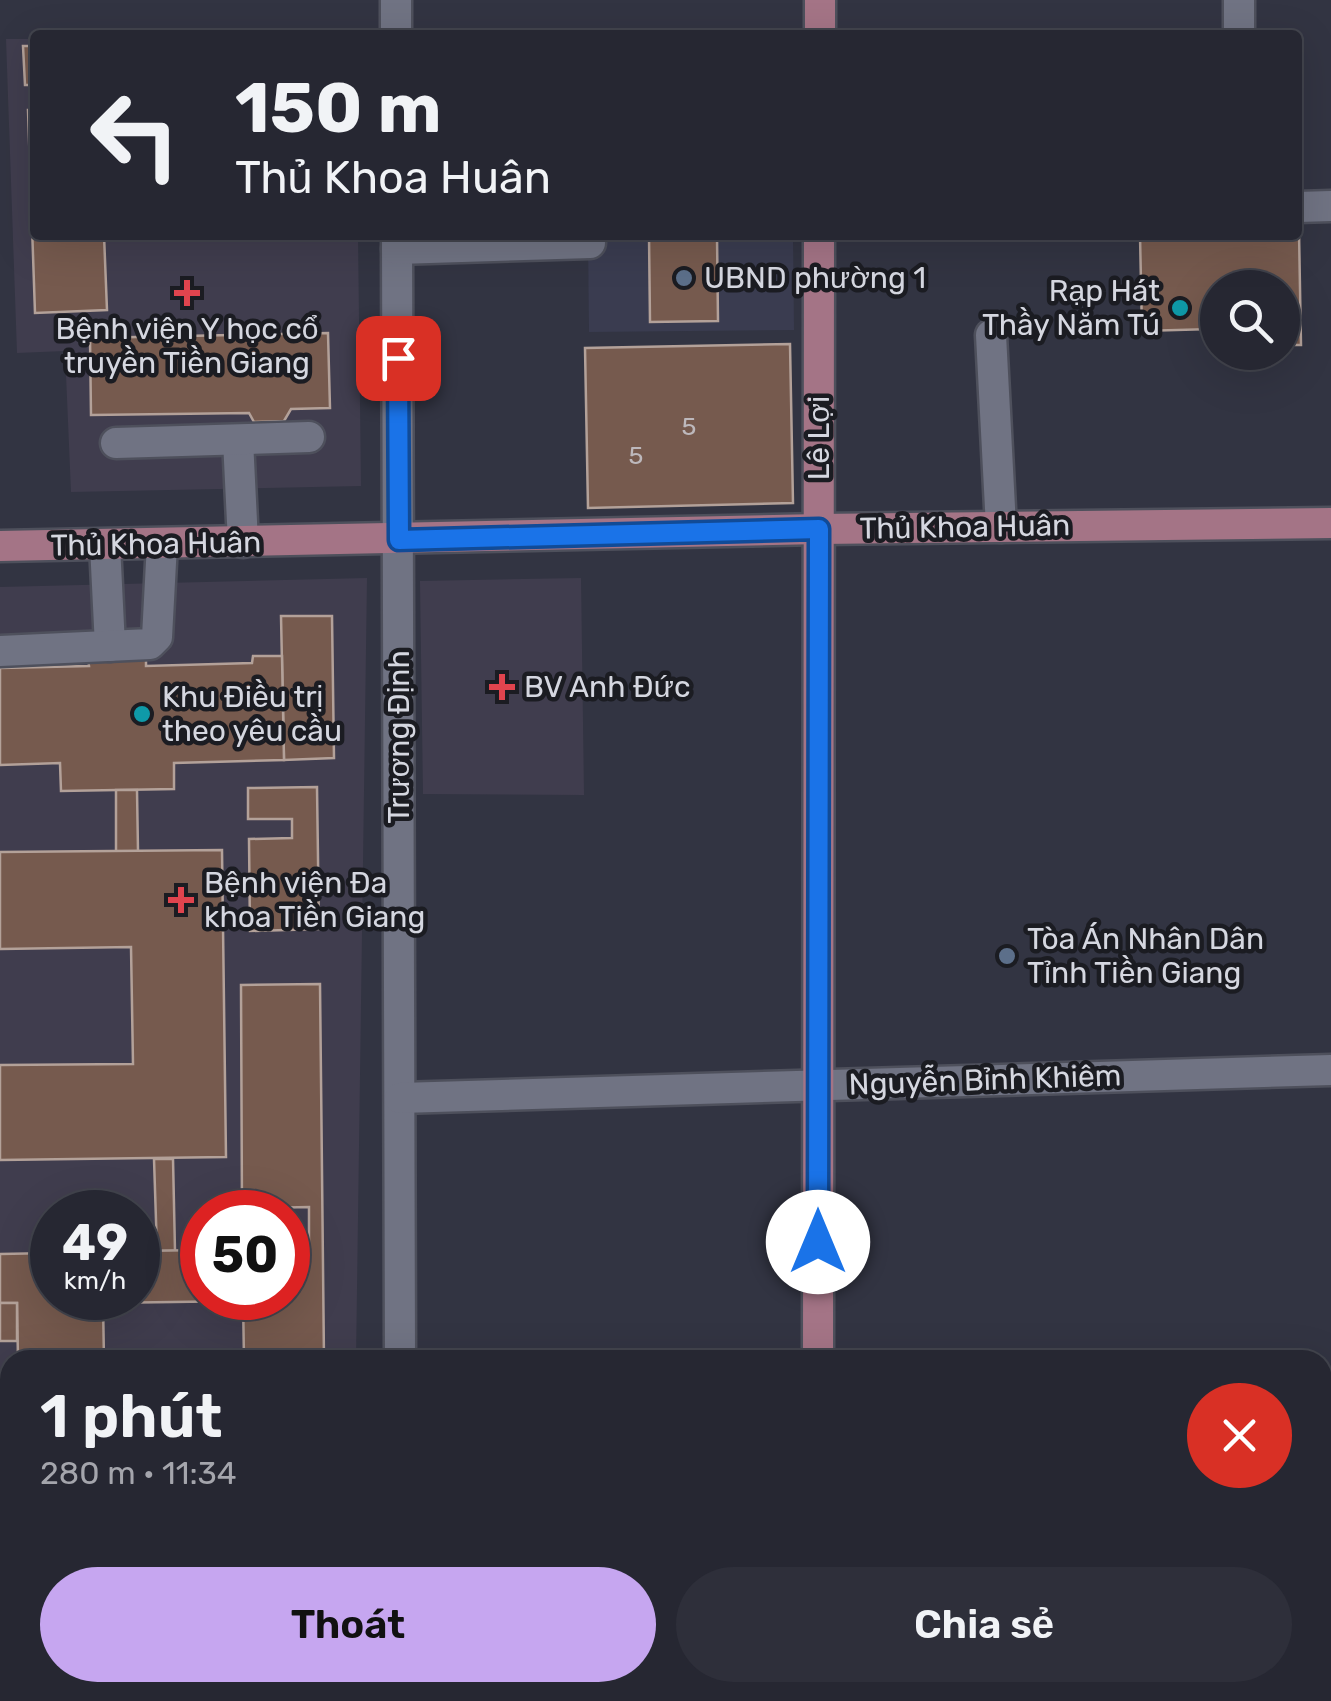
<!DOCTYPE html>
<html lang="vi">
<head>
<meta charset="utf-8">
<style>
  :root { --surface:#262732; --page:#2e2f3a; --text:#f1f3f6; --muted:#a4a5ac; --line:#42444d; --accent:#c6a6f0 }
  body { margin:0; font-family:Rubik,sans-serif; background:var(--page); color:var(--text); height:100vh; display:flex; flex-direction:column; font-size:38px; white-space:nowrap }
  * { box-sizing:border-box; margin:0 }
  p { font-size:32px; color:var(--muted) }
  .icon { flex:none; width:55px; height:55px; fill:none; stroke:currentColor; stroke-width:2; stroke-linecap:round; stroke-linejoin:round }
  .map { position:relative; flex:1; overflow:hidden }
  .drawer { position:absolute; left:0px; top:1350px; width:1332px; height:352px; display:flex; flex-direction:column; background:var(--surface); border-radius:30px 30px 0 0; box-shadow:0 10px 40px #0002,0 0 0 2px var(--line) }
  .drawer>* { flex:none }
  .hud { position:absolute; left:30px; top:30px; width:1272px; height:210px; border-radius:10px; box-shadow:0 10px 40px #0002,0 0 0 2px var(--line); background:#262732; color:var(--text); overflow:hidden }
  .buttons { position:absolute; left:1200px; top:270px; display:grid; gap:20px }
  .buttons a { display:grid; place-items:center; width:100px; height:100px; border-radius:50%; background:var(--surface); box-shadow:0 10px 40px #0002,0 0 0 2px var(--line); font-size:50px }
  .speed { position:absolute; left:30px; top:1190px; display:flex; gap:20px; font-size:50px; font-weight:700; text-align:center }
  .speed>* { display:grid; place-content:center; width:130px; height:130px; border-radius:50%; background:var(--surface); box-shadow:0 10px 40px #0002,0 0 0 2px var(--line); line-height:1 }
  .speed small { font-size:25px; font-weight:400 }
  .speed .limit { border:15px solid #d22; background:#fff; color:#111 }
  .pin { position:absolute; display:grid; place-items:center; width:85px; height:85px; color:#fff; margin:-42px; border-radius:20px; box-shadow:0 5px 15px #0006 }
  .me { position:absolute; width:110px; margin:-55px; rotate:0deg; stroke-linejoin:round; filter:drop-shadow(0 0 8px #0008) }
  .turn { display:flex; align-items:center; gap:35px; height:210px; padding:0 40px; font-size:45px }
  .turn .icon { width:130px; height:130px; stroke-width:2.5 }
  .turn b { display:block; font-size:70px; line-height:85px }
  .round { display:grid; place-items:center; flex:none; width:105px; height:105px; border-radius:52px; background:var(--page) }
  .headline { display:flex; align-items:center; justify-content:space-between; height:170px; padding:0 40px }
  h1 { font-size:60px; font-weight:600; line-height:75px }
  .primary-button { display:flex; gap:20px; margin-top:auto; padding:20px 40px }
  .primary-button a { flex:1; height:115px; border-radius:60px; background:var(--accent); color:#111; font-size:40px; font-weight:600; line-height:115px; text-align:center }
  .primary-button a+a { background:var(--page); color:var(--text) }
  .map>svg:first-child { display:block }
  .built { fill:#3a3c50 }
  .medical { fill:#403d4e; fill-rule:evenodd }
  .building { fill:#765a4e; stroke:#b3a199; stroke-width:2.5 }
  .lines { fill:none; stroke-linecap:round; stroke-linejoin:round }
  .minor-casing { stroke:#4e505c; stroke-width:35 }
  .major-casing { stroke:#4e505c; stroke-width:35 }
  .minor { stroke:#707383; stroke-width:30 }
  .major { stroke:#a47486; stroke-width:30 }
  .route-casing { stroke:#114b97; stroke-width:25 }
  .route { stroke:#1a73e8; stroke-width:18 }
  .service-dot { fill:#5c6f8a; stroke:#1b1c22; stroke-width:4 }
  .health-dot { fill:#e0444e; stroke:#1b1c22; stroke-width:4 }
  .culture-dot { fill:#0f9aa8; stroke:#1b1c22; stroke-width:4 }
  .labels { text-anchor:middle; stroke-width:9; stroke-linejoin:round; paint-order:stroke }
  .number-label { font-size:25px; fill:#bdb8bc }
  .poi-label { font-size:30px; fill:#d5d7e0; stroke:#1b1c22; text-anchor:start }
  .street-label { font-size:30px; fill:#d5d7e0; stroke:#1b1c22 }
</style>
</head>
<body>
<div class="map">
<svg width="1331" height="1701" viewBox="0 0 1331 1701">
  <rect width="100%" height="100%" fill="#323442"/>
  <!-- built -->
  <polygon class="built" points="588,235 793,235 794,330 589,332"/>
  <!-- medical -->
  <g class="medical">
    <polygon points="6,39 35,39 35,235 358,235 361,486 71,492 65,351 17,353"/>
    <path d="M367,578L356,1360H10V1427H0V587ZM52,1212H138V1298H52ZM202,1212H288V1298H202Z"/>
    <polygon points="581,578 584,795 423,794 420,581"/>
  </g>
  <!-- building -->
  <g class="building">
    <polygon points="23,46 35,46 35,85 25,85"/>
    <polygon points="28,110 35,110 35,235 104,235 107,310 35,313"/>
    <polygon points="1299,231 1301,345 1282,345 1282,288 1218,288 1218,347 1213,347 1212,329 1142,331 1140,235 1298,235"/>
    <polygon points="649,235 717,235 718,321 650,322"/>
    <polygon points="328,333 330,408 291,409 284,421 254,422 249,413 91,415 90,338"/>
    <polygon points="790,344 793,503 588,508 585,348"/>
    <polygon points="281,616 332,616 334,758 284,760"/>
    <polygon points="253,656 282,656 284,760 174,763 174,789 61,791 60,763 0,765 0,668 89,666 88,659 146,658 146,666 252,663"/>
    <polygon points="317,787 319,929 250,931 249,839 292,838 292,819 248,819 248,788"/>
    <polygon points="116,790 137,790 138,851 116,852"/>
    <polygon points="222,850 226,1157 0,1160 0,1065 133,1064 131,947 0,949 0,852"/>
    <polygon points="320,984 324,1360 244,1360 243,1298 288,1298 288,1243 309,1243 309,1207 263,1208 263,1212 242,1212 241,985"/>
    <polygon points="154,1159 173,1159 175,1251 157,1251"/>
    <polygon points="202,1250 202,1298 243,1298 243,1301 103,1303 104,1360 18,1360 17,1303 0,1303 0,1254 52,1253 52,1298 138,1298 138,1251"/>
    <rect x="0" y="1303" width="17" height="38"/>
    <rect x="204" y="1692" width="158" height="9"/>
  </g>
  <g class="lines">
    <defs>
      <g id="minor">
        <polyline points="396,0 396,35"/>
        <polyline points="1239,0 1239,35"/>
        <polyline points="1298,207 1331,206"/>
        <polyline points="397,235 400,1360"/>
        <polyline points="397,249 590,243"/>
        <polyline points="991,335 1001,527"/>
        <polyline points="238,440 243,542"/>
        <polyline points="116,443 309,437"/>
        <polyline points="105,545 110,646"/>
        <polyline points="0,651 150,644 157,637 162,544"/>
        <polyline points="400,1098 1331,1070"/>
        <polyline points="1322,1474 1331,1474"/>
        <polyline points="0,1496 10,1496"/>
        <polyline points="403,1692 403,1701"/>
      </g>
      <g id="major">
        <polyline points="820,35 820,0"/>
        <polyline points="0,546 819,529 1331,523"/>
        <polyline points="818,1360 819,235"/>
        <polyline points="818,1701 818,1692"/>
      </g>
    </defs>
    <!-- minor casing -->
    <use href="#minor" class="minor-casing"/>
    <!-- major casing -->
    <use href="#major" class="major-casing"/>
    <!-- minor -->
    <use href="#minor" class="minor"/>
    <!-- major -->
    <use href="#major" class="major"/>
  </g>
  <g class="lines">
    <defs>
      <polyline id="route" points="398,358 399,540 819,529 818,1242"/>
    </defs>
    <!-- route casing -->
    <use href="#route" class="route-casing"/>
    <!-- route -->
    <use href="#route" class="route"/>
  </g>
  <!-- markers -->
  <g class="service-dot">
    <circle cx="684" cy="278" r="10"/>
    <circle cx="1007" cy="956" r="10"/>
  </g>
  <g class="health-dot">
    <path d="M182 278h10v10h10v10h-10v10h-10v-10h-10v-10h10z"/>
    <path d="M497 672h10v10h10v10h-10v10h-10v-10h-10v-10h10z"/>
    <path d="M176 885h10v10h10v10h-10v10h-10v-10h-10v-10h10z"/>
  </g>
  <g class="culture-dot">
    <circle cx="1180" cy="308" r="10"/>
    <circle cx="142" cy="714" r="10"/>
  </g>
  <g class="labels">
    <!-- number labels -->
    <g class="number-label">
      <text x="689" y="435">5</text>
      <text x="636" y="464">5</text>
    </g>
    <!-- poi labels -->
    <g class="poi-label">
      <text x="704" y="288">UBND phường 1</text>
      <text x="1160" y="301" text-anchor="end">Rạp Hát<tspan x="1160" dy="34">Thầy Năm Tú</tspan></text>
      <text x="187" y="339" text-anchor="middle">Bệnh viện Y học cổ<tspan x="187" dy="34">truyền Tiền Giang</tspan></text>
      <text x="524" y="697">BV Anh Đức</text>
      <text x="162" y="707">Khu Điều trị<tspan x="162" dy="34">theo yêu cầu</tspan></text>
      <text x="204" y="893">Bệnh viện Đa<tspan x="204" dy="34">khoa Tiền Giang</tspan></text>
      <text x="1027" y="949">Tòa Án Nhân Dân<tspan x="1027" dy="34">Tỉnh Tiền Giang</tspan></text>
    </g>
    <!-- street labels -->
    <g class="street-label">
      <text transform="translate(819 438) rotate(-90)" y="10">Lê Lợi</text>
      <text transform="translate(965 527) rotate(-1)" y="10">Thủ Khoa Huân</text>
      <text transform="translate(156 544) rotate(-1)" y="10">Thủ Khoa Huân</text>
      <text transform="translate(399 737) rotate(-90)" y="10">Trương Định</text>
      <text transform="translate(985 1080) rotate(-2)" y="10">Nguyễn Bỉnh Khiêm</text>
    </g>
  </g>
</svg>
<div class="buttons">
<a><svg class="icon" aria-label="search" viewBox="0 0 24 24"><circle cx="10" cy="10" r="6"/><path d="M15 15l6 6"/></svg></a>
</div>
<div class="speed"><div>49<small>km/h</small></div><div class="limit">50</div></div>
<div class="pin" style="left:398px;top:358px;background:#d93025"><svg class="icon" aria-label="arrive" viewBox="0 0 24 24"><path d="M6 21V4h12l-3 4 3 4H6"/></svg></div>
<svg class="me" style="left:818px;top:1242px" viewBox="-20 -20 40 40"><circle r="19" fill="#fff"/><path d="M0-13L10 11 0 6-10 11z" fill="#1a73e8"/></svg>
<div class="hud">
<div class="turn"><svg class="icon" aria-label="left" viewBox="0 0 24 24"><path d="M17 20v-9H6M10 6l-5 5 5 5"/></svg><div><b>150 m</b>Thủ Khoa Huân</div></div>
</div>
<section class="drawer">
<div class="headline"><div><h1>1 phút</h1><p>280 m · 11:34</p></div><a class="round" style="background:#d93025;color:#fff"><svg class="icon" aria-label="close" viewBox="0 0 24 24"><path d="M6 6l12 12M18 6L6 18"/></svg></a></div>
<div class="primary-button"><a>Thoát</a><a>Chia sẻ</a></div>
</section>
</div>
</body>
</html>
